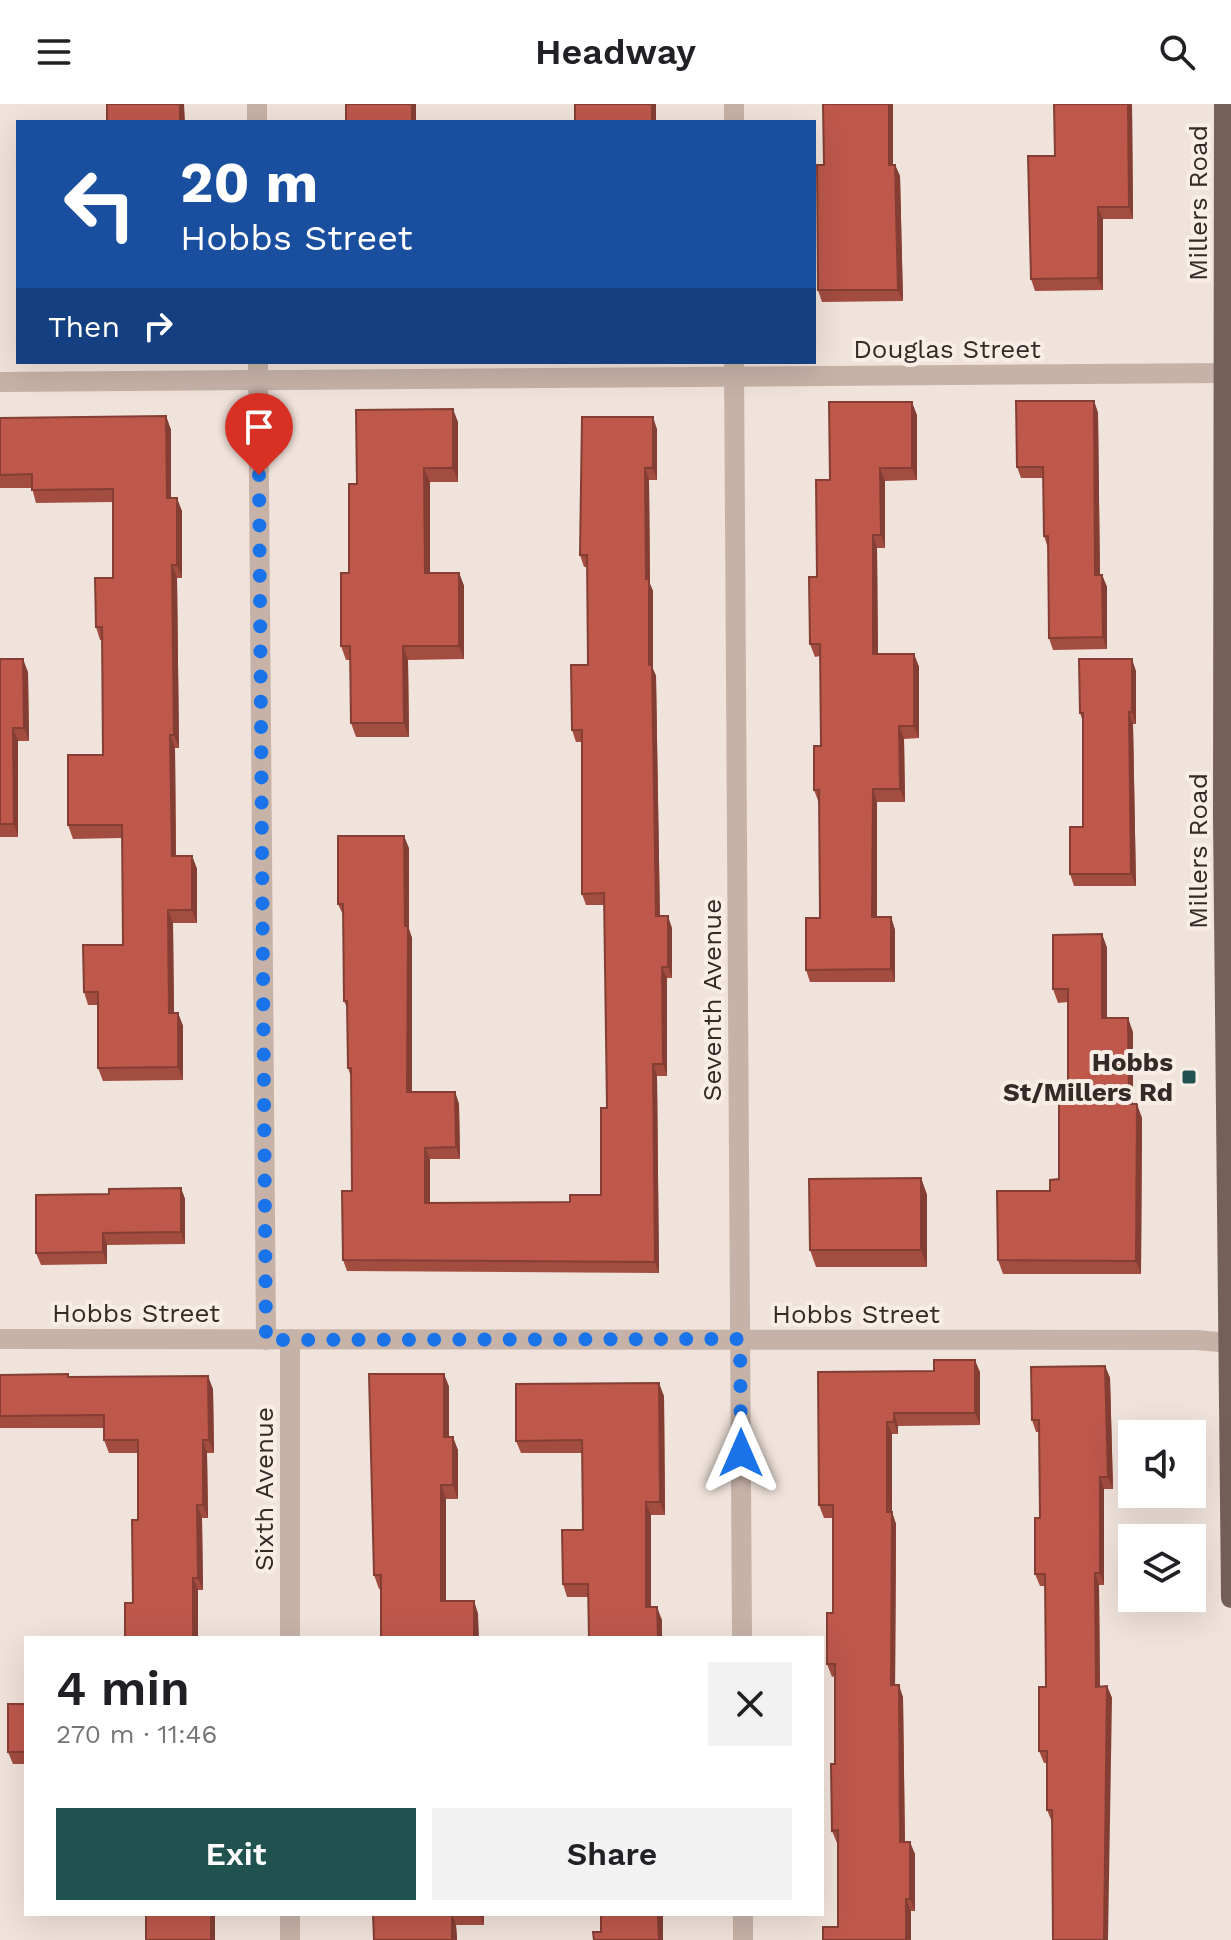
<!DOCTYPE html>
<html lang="en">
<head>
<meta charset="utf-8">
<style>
  :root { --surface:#fff; --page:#f2f2f2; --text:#202124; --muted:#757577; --accent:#20524f }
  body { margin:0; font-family:"Work Sans",sans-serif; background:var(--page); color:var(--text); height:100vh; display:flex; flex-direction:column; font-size:30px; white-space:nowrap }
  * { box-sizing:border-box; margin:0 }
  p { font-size:26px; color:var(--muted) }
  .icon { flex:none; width:44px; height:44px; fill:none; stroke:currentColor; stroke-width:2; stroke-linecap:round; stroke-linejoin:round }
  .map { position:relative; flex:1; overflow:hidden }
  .sheet { position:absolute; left:24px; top:1532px; width:800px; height:280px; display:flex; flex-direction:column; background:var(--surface); border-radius:0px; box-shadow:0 8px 32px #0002 }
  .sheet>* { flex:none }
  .banner { position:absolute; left:16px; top:16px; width:800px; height:244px; border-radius:0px; box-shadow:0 8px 32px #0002; background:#1a4fa0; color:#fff; overflow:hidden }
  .fabs { position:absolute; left:1118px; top:1316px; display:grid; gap:16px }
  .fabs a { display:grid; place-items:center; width:88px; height:88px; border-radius:0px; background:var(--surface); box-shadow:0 8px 32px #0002; font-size:40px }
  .pin { position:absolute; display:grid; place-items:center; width:68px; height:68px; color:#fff; margin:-82px -34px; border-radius:50% 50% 50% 0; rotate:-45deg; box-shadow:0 0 8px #0007 }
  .pin .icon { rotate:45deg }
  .me { position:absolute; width:88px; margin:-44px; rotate:0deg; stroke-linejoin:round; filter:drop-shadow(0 0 6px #0008) }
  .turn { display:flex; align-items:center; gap:28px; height:168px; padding:0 32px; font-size:36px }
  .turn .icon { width:104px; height:104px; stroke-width:2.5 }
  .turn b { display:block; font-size:56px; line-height:68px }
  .then { display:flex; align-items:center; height:76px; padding:0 32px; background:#0003; gap:16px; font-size:30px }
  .round { display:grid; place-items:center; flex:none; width:84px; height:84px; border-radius:0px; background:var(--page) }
  .overview { display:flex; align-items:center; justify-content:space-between; height:136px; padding:0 32px }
  h1 { font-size:48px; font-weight:600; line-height:60px }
  .action { display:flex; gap:16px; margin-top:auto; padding:16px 32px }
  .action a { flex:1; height:92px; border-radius:0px; background:var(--accent); color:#fff; font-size:32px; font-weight:600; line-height:92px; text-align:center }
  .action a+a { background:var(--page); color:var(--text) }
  header { display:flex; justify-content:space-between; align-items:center; height:104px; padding:0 32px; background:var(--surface); font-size:36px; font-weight:600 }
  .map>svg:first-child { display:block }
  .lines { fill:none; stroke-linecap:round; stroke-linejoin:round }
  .street { stroke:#c7b2a7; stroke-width:20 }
  .primary { stroke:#755f59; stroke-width:20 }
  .wall { fill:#a34c40 }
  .shaded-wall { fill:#843e34 }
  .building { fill:#bd584b; stroke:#843e34; stroke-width:2 }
  .route { stroke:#1a73e8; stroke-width:14; stroke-dasharray:0 25.2 }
  .poi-dot { fill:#20524f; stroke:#f8eee6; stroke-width:3 }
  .labels { text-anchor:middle; stroke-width:8; stroke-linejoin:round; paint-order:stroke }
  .street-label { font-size:26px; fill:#342a27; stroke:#f8eee6 }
  .poi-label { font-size:26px; font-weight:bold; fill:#342a27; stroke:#f8eee6; text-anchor:end }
</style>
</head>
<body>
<header><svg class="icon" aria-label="menu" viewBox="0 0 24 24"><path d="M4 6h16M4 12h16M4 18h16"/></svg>Headway<svg class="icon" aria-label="search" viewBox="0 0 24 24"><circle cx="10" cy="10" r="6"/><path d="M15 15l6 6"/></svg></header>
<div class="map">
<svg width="1231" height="1836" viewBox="0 0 1231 1836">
  <rect width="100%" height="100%" fill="#f0e3db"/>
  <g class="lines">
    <!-- street -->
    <g class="street">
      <polyline points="257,0 257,18"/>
      <polyline points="734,0 734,18"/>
      <polyline points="258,258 266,1236"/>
      <polyline points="734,258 742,1534"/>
      <polyline points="0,278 1223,269"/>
      <polyline points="0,1235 1196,1236 1231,1239"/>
      <polyline points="290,1534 290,1235"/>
      <polyline points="743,1810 743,1836"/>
      <polyline points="290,1836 290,1810"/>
    </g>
    <!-- primary -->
    <polyline class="primary" points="1224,0 1223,712 1231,1494"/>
  </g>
  <!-- wall -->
  <g class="wall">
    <polygon points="823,0 893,0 893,61 895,61 900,72 903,197 822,198 818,186 824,61"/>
    <polygon points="1054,0 1132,0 1133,115 1103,115 1103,186 1035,187 1031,175 1055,52"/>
    <polygon points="1094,297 1098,309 1100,471 1102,471 1107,483 1107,545 1053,546 1049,534 1048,444 1044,432 1043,374 1021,374 1017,363"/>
    <polygon points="917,311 917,376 885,377 885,444 877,444 878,550 914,550 919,563 919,634 904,635 905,698 877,698 877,813 891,813 895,826 895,878 810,878 806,866 820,814 819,699 814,686 821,642 820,552 815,553 810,540 830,376"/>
    <polygon points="166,312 171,326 171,394 182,407 182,474 177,474 179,644 175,644 176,752 192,752 197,765 197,819 173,819 174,909 178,909 183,922 183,976 103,977 98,964 98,901 88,901 84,888 123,841 122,734 73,735 68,721 103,651 102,536 100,536 96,523 113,474 113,398 36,399 32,384 0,384 0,314"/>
    <polygon points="458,318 458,378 430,378 430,469 459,469 464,482 464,555 408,556 409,633 356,633 351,619 350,556 346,556 341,542 357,380"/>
    <polygon points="657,325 657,376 649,376 650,480 653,487 653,565 656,572 660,812 672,824 672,874 667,874 667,972 657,972 659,1169 347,1167 343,1156 352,1087 351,973 348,964 348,906 344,897 343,811 338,800 409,744 409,825 412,834 412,988 455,988 459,1000 460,1055 430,1055 430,1099 570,1098 601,1091 607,1004 605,801 586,801 582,790 582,638 576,638 572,626 588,561 587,463 584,463 580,451"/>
    <polygon points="0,555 28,568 29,637 18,637 18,733 0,733"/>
    <polygon points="1136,567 1136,620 1133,620 1136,782 1074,782 1070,770 1083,723 1083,618 1080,609"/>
    <polygon points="1102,830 1107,844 1107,914 1133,928 1133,1000 1142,1014 1141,1170 1003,1170 998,1156 1059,1075 1068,1000 1068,898 1058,899 1053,885"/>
    <polygon points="921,1074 927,1091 927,1163 816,1163 810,1146"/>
    <polygon points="181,1084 185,1095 185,1140 107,1141 107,1160 41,1161 36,1149 109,1090"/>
    <polygon points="1105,1262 1110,1274 1113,1385 1104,1385 1104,1481 1099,1481 1100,1582 1107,1582 1112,1594 1052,1718 1047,1706 1047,1659 1044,1659 1039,1647 1046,1583 1045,1482 1040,1482 1035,1470 1040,1414 1039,1328 1036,1328 1032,1316"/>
    <polygon points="818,1268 980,1268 980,1321 898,1322 898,1330 892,1330 892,1408 896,1420 895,1581 903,1593 905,1738 915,1750 915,1807 911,1807 911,1836 823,1836 838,1823 838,1739 837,1739 832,1727 835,1660 835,1572 832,1573 827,1560 833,1509 833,1414 824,1414 819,1401"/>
    <polygon points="444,1270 449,1283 449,1333 458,1346 458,1395 446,1395 446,1497 474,1497 478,1510 379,1485 374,1471"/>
    <polygon points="0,1271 70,1273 213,1285 214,1349 207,1349 208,1414 202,1414 203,1486 198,1486 198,1534 125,1534 133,1499 138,1416 138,1349 109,1349 104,1336 104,1324 0,1324"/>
    <polygon points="664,1292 665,1411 651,1411 651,1503 662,1516 589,1493 567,1493 563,1480 583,1426 582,1349 521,1349 516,1337"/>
    <polygon points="26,1600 26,1660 13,1660 8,1648"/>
    <polygon points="373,1810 484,1810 484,1821 456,1821 457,1836 374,1836"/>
  </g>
  <!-- shaded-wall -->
  <g class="shaded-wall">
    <polygon points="180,0 184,0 185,18 180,18"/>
    <rect x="412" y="0" width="4" height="18"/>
    <rect x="652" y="0" width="4" height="18"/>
    <polygon points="889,0 893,0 893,72 889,61"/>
    <polygon points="1128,0 1132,0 1133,115 1129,103"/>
    <polygon points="895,61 900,72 903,197 898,186"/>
    <polygon points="1098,103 1103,115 1103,186 1098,174"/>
    <polygon points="1094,297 1098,309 1100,483 1095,471"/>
    <polygon points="912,298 917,311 917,376 912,364"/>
    <polygon points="453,305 458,318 458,378 453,364"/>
    <polygon points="166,312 171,326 171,407 167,394"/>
    <polygon points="653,313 657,325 657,376 653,364"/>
    <polygon points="424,364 430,378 430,483 425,469"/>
    <polygon points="645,364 649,376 650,480 653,487 653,565 656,572 660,824 656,812 646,475"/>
    <polygon points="880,364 885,377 885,444 881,431"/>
    <polygon points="177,394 182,407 182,474 177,461"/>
    <polygon points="873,431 877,444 878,563 873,550"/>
    <polygon points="172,461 177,474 179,644 174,631"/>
    <polygon points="459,469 464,482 464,555 459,542"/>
    <polygon points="1102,471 1107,483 1107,545 1103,533"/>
    <polygon points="403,542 408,556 409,633 404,619"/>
    <polygon points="914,550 919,563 919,634 914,622"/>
    <polygon points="23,555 28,568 29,637 24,624"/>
    <polygon points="1132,555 1136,567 1136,620 1132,608"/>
    <polygon points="1129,608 1133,620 1136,782 1131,770"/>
    <polygon points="899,622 904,635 905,698 900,685"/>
    <polygon points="13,624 18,637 18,733 14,720"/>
    <polygon points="170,631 175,644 176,765 172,752"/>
    <polygon points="873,685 877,698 877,826 872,813"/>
    <polygon points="404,732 409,744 409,825 412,834 412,1000 407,988"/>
    <polygon points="192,752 197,765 197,819 192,806"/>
    <polygon points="168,806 173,819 174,922 169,909"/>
    <polygon points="668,812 672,824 672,874 668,863"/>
    <polygon points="891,813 895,826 895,878 891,865"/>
    <polygon points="1102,830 1107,844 1107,928 1102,914"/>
    <polygon points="662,863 667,874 667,972 663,960"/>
    <polygon points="178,909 183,922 183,976 178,963"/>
    <polygon points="1128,914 1133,928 1133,1014 1129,1000"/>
    <polygon points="653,960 657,972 659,1169 655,1158"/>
    <polygon points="455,988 459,1000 460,1055 456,1043"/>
    <polygon points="1137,1000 1142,1014 1141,1170 1136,1157"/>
    <polygon points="425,1044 430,1055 430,1110 425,1099"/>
    <polygon points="921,1074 927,1091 927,1163 921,1146"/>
    <polygon points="181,1084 185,1095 185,1140 181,1128"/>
    <polygon points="103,1129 107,1141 107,1160 103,1148"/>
    <polygon points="975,1256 980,1268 980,1321 975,1309"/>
    <polygon points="1105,1262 1110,1274 1113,1385 1108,1373"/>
    <polygon points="444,1270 449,1283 449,1346 444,1333"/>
    <polygon points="208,1272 213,1285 214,1349 209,1336"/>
    <polygon points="659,1279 664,1292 665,1411 660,1398"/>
    <polygon points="894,1309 898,1322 898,1330 894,1318"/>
    <polygon points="887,1318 892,1330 892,1408 896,1420 895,1593 891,1581"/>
    <polygon points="453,1333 458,1346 458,1395 453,1381"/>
    <polygon points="203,1336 207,1349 208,1414 203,1401"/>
    <polygon points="1100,1373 1104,1385 1104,1481 1100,1469"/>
    <polygon points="441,1381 446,1395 446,1510 441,1497"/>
    <polygon points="646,1398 651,1411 651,1516 646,1503"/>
    <polygon points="197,1401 202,1414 203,1486 198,1474"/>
    <polygon points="1095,1469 1099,1481 1100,1594 1096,1583"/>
    <polygon points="193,1474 198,1486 198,1534 193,1534"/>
    <polygon points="474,1497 478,1510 479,1534 474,1534"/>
    <polygon points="657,1503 662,1516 662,1534 658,1534"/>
    <polygon points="899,1581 903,1593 905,1750 900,1738"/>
    <polygon points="1107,1582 1112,1594 1108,1836 1104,1836"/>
    <polygon points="910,1738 915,1750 915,1807 910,1795"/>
    <polygon points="906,1795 911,1807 911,1836 906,1836"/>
    <rect x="211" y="1810" width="4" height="26"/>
    <polygon points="452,1810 456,1821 457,1836 452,1836"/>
    <polygon points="480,1810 484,1810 484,1821"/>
    <polygon points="658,1810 662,1810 663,1812 663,1836 659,1836"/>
  </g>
  <!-- building -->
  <g class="building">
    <rect x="107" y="0" width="73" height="18"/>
    <rect x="346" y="0" width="66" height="18"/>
    <rect x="575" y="0" width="77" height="18"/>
    <polygon points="823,0 889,0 889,61 895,61 898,186 818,186 817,61 824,61"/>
    <polygon points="1054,0 1128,0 1129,103 1098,103 1098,174 1031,175 1028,52 1055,52"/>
    <polygon points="1016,297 1094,297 1095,471 1102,471 1103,533 1049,534 1048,432 1044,432 1043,363 1017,363"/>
    <polygon points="829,298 912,298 912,364 880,364 881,431 873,431 873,550 914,550 914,622 899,622 900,685 873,685 872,813 891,813 891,865 806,866 806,814 820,814 819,686 814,686 814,642 821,642 820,540 810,540 809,473 817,473 816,376 830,376"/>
    <polygon points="453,305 453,364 424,364 425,469 459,469 459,542 403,542 404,619 351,619 350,542 341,542 341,469 349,469 349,380 357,380 356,306"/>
    <polygon points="166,312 167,394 177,394 177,461 172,461 174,631 170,631 172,752 192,752 192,806 168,806 169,909 178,909 178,963 98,964 98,888 84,888 83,841 123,841 122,721 68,721 68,651 103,651 102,523 96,523 95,474 113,474 113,385 32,386 32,370 0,371 0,314"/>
    <polygon points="582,313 653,313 653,364 645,364 646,475 649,475 649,561 652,561 656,812 668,812 668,863 662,863 663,960 653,960 655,1158 343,1156 342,1087 352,1087 351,964 348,964 347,897 344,897 343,800 338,800 338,732 404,732 405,822 408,822 407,988 455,988 456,1043 425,1044 425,1099 570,1098 570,1091 601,1091 601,1004 607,1004 604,789 582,790 582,626 572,626 571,561 588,561 587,451 580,451"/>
    <polygon points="0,555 23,555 24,624 13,624 14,720 0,720"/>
    <polygon points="1079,555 1132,555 1132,608 1129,608 1131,770 1070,770 1070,723 1083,723 1083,609 1080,609"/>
    <polygon points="1102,830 1102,914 1128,914 1129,1000 1137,1000 1136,1157 998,1156 997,1087 1050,1087 1050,1076 1059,1075 1059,1000 1068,1000 1068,885 1053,885 1053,831"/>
    <polygon points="921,1074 921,1146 810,1146 809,1075"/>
    <polygon points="181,1084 181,1128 103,1129 103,1148 36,1149 36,1091 109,1090 109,1085"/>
    <polygon points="934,1256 975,1256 975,1309 894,1309 894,1318 887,1318 887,1408 892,1408 891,1581 899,1581 900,1738 910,1738 910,1795 906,1795 906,1836 823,1836 823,1823 838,1823 838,1726 832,1727 831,1660 835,1660 835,1560 827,1560 827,1509 833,1509 833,1401 819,1401 818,1268 934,1267"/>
    <polygon points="1105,1262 1108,1373 1100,1373 1100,1469 1095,1469 1096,1583 1107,1582 1104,1836 1053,1836 1052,1706 1047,1706 1047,1647 1039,1647 1039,1583 1046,1583 1045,1470 1035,1470 1035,1414 1040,1414 1039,1316 1032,1316 1031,1263"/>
    <polygon points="68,1270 68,1273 208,1272 209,1336 203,1336 203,1401 197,1401 198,1474 193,1474 193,1534 125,1534 125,1499 133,1499 132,1416 138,1416 138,1336 104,1336 104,1311 0,1312 0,1271"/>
    <polygon points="369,1270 444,1270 444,1333 453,1333 453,1381 441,1381 441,1497 474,1497 474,1534 381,1534 381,1471 374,1471"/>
    <polygon points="659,1279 660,1398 646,1398 646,1503 657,1503 658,1534 589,1534 588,1480 563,1480 562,1426 583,1426 582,1336 516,1337 516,1280"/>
    <rect x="8" y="1600" width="18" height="48"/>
    <rect x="146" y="1810" width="65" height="26"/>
    <polygon points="373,1810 452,1810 452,1836 374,1836"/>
    <polygon points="601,1810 658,1810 659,1836 594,1836 593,1828 601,1828"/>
  </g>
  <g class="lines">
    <!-- route -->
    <polyline class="route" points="259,371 266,1236 740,1235 741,1349"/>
  </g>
  <!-- markers -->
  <rect class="poi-dot" x="1181" y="965" width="16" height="16" rx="4"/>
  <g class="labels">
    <!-- street labels -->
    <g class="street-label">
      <text transform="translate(1198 99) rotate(-90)" y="9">Millers Road</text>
      <text x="947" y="254">Douglas Street</text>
      <text transform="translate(1198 747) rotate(-90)" y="9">Millers Road</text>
      <text transform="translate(712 896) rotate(-90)" y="9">Seventh Avenue</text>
      <text x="136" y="1218">Hobbs Street</text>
      <text x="856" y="1219">Hobbs Street</text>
      <text transform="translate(264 1385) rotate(-90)" y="9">Sixth Avenue</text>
    </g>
    <!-- poi labels -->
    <g class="poi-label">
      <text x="1173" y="967">Hobbs<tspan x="1173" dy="30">St/Millers Rd</tspan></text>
    </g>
  </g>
</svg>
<div class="fabs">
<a><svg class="icon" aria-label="sound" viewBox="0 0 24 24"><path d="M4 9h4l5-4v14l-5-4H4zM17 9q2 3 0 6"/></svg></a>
<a><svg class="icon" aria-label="layers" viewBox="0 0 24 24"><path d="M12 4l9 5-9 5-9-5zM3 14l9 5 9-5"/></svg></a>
</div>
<div class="pin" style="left:259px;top:371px;background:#d93025"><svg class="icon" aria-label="arrive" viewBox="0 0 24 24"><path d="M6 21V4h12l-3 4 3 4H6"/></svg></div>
<svg class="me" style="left:741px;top:1349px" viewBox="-20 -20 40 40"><path d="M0-17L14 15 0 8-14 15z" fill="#1a73e8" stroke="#fff" stroke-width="4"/></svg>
<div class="banner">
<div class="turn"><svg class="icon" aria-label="left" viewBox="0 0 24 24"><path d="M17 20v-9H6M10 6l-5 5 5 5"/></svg><div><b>20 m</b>Hobbs Street</div></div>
<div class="then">Then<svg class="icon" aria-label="right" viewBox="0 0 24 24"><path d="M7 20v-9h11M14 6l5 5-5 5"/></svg></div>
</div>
<section class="sheet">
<div class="overview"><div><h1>4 min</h1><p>270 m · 11:46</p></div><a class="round"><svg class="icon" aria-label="close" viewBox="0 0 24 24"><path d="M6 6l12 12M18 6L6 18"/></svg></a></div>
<div class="action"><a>Exit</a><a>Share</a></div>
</section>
</div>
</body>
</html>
